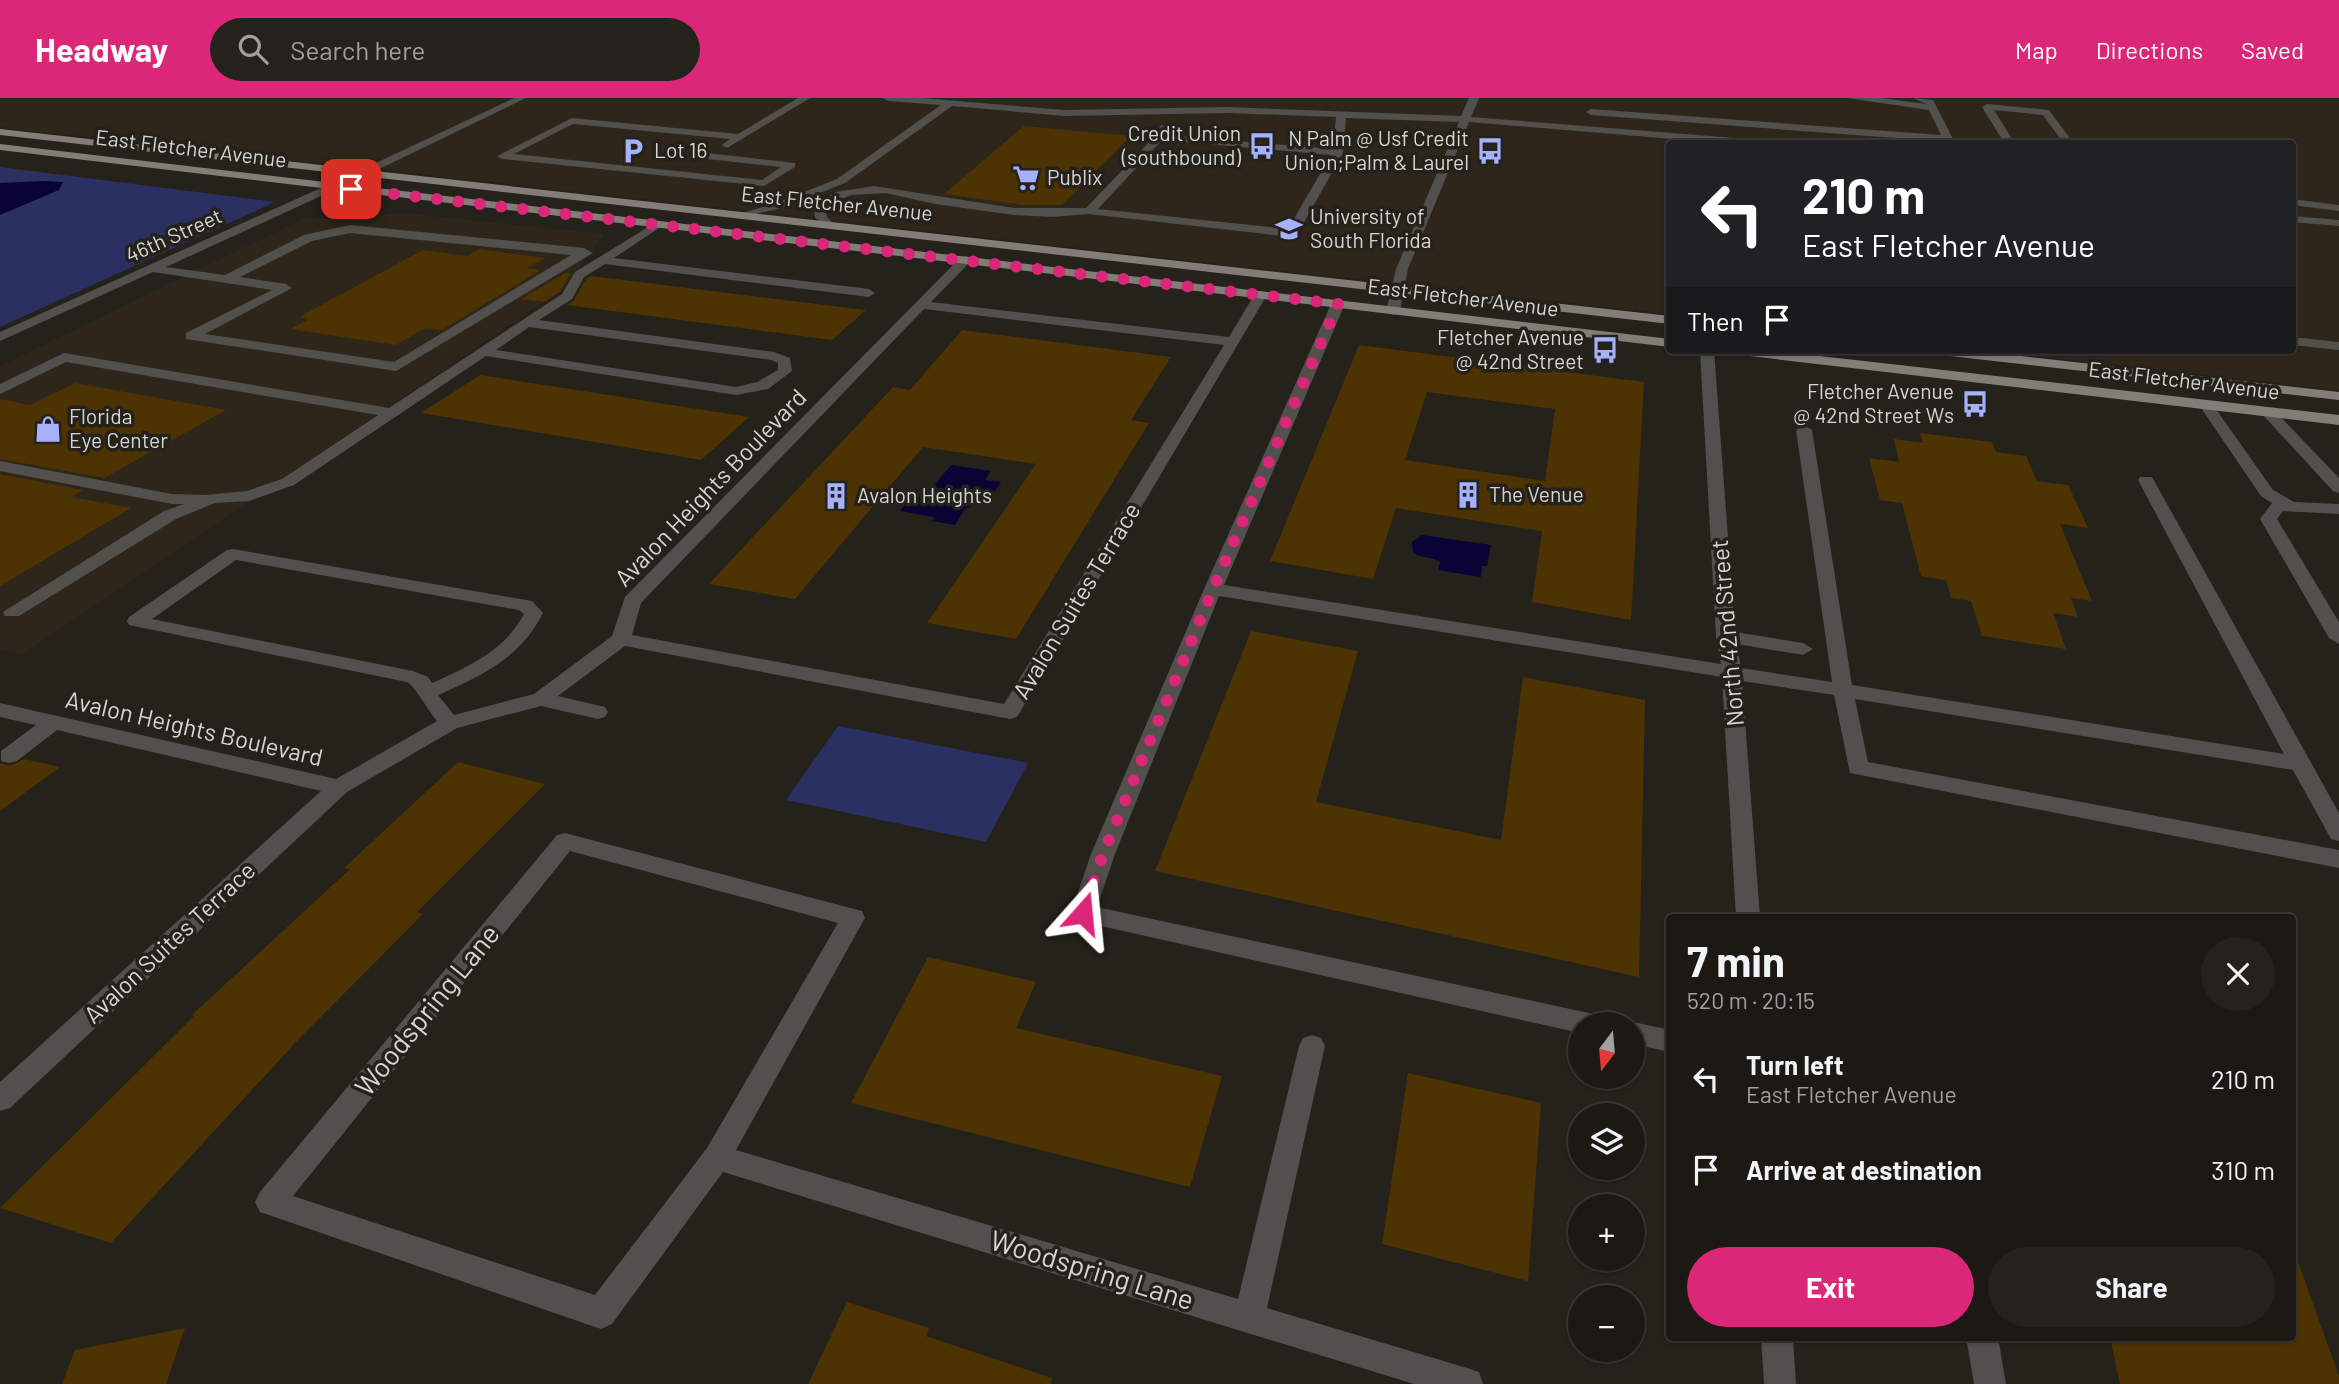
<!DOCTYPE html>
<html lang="en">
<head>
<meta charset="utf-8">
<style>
  :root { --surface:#1c1914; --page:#25221d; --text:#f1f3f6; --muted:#a0a0a0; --line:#3a3834; --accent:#db2777 }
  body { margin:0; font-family:Barlow,sans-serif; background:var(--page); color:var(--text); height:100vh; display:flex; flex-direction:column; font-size:26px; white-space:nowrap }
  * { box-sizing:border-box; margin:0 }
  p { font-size:23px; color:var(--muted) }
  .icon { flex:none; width:38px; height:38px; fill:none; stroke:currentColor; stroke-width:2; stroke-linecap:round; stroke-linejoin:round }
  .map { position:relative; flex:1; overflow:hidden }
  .panel { position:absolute; left:1666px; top:816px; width:630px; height:427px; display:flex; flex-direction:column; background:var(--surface); border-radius:7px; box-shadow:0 2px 5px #0004,0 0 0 2px var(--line) }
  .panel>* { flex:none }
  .banner { position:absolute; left:1666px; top:42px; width:630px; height:214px; border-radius:7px; box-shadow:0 2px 5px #0004,0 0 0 2px var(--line); background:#202124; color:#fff; overflow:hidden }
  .needle { width:46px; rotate:196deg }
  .controls { position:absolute; left:1568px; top:914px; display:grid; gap:14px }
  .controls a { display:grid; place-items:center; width:77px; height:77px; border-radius:50%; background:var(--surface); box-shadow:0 2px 5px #0004,0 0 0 2px var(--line); font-size:35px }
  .pin { position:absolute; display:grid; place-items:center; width:60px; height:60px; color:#fff; margin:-30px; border-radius:14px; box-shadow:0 4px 10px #0006 }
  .me { position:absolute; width:77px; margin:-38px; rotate:18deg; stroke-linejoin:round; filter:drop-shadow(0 0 5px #0008) }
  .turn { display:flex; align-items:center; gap:24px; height:147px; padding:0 21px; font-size:32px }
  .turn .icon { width:91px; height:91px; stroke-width:2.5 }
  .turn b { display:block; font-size:49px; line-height:60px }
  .then { display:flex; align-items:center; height:66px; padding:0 21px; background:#0003; gap:14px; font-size:26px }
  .round { display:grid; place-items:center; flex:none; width:74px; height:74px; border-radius:37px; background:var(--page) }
  .summary { display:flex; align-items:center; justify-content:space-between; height:119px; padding:0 21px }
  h1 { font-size:42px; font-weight:700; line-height:52px }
  .button { display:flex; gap:14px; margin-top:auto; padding:14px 21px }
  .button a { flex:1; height:80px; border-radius:42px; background:var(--accent); color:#fff; font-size:28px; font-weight:700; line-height:80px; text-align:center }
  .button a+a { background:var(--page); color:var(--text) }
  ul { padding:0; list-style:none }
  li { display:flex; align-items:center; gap:21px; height:91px; padding:0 21px }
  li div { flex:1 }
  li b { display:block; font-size:26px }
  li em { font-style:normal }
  header { display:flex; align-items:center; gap:42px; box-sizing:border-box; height:98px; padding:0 35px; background:var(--accent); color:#fff }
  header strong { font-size:33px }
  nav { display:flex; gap:38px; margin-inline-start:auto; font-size:24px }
  .search { width:490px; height:63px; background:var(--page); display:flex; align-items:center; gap:18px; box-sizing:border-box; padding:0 24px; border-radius:38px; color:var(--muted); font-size:26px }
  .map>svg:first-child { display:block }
  .built { fill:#2e261a }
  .green { fill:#2b3062 }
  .water { fill:#090336 }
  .building { fill:#4d3302; fill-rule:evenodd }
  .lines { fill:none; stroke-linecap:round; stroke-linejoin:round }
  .minor { fill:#52504d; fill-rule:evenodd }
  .major { fill:#827d77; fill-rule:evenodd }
  .route { stroke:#db2777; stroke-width:12; stroke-dasharray:0 21.6 }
  .labels { text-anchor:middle; stroke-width:7; stroke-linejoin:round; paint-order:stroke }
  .far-poi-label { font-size:21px; fill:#d8d5d1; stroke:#25211b; text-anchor:start }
  .far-street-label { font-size:21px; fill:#d8d5d1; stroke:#25211b }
  .street-label { font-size:24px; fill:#d8d5d1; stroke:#25211b }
  .near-street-label { font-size:28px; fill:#d8d5d1; stroke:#25211b }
</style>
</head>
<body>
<header>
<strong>Headway</strong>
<div class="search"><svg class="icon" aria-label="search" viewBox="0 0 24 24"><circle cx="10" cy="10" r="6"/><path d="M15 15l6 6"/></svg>Search here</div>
<nav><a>Map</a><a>Directions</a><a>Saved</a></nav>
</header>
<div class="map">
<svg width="2339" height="1286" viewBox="0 0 2339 1286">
  <rect width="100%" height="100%" fill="#25211b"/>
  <!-- built -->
  <g class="built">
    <polygon points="0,0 2339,0 2339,292 1986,252 2292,252 2292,46 1670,46 1669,216 0,29"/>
    <polygon points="403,115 604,136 563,191 23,556 0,551 0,268 303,121"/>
  </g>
  <!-- green -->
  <g class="green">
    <polygon points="0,69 275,104 0,229"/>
    <polygon points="838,628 1028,665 986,744 786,702"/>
  </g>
  <!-- water -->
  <g class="water">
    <polygon points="43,83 63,84 59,92 0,117 0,85"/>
    <polygon points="951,367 991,373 985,382 1001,384 992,397 965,411 955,427 932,423 934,419 900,413 912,398 942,402 949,392 933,389"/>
    <path d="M1422,437L1491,447L1487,468H1482L1481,479L1438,472L1440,464C1432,458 1421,461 1413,454L1412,444Z"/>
  </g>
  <!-- building -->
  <g class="building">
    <polygon points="1024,28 1131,38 1062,107 1023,107 944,96"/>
    <polygon points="480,151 545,160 527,170 541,172 442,232 426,230 396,247 290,231 309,221 299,219 423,152 467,158"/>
    <polygon points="565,175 571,175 560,194 544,204 521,201"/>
    <polygon points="591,178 866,212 832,242 567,207 574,202 586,181"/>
    <polygon points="962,232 1171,259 1131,322 1149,325 1016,541 927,525 1036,366 923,349 795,501 709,486 893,289 910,292"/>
    <path d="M1359,247L1644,284L1631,522L1532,504L1542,433L1396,410L1373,481L1270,463ZM1427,294L1555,311L1545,383L1405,362Z"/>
    <polygon points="480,277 749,319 701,362 421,315"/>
    <polygon points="75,285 226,312 104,380 0,361 0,301 30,307"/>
    <polygon points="1920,335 1992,344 1996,354 2026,358 2037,383 2068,387 2088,430 2060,426 2092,503 2071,500 2078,519 2053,515 2066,551 1982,538 1971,503 1951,500 1946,482 1921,478 1902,405 1880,402 1869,360 1899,364 1894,341 1923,345"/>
    <polygon points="0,376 83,392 71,399 131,410 0,488"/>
    <polygon points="1251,533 1358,553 1316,704 1501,742 1523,579 1645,602 1639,879 1155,773"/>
    <polygon points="24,661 60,669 0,713 0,665 10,668"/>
    <polygon points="458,664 545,686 417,814 423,816 296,944 111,1145 0,1110 194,918 192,917 350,771 344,770"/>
    <polygon points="928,859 1036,884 1016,930 1222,978 1190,1089 851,1005"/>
    <polygon points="1408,975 1541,1005 1528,1183 1382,1146"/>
    <polygon points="2292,1161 2297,1161 2339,1278 2339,1286 2120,1286 2110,1239 2292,1239"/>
    <polygon points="847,1204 929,1230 926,1238 1052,1280 1051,1286 808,1286"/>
    <polygon points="185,1230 166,1286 62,1286 75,1252"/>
  </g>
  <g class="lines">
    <!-- minor -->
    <g class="minor">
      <path d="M514,0H526L369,76L166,169L225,177L304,137L350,127L584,150L593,155L396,273L186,241V235L272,192L153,174L0,243V234L361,72ZM350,135L571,157L394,264L205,236L292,190L286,186L240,179L312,143Z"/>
      <polygon points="798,0 810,0 727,50 722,47 730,41 573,26 514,56 762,82 781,69 707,61 702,58 707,55 795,65 795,69 764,88 502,61 497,58 572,20 738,36"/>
      <path d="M883,0H921L1065,12L1227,9L1461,18L1469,0H1479L1471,19L1773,43L1778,46H1732L1469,24L1408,171L1400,213L1393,217L1386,213L1396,171L1459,24L1346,20L1343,55L1298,135L1292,139L1089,116L1052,119L1014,117L935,106L886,95L851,97L826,107L827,119L834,126L828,129L815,120L814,106L836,94L874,88L1014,110H1086L1155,38L1161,27L1169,29L1165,37L1333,51L1336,19L1227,15L1065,18L952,8L845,85L782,110L742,119V115L774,106L837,81L941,7L888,3ZM1162,42L1331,57L1288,131L1098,111Z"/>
      <polygon points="1847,0 1881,0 1926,6 1913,0 1933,2 1953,41 1948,44 1591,17 1586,14 1591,11 1941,37 1929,12"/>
      <polygon points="1987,6 2049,12 2074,46 2064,46 2043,17 1994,12 2015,46 2005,46 1982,9"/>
      <polygon points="2292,101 2339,107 2339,113 2292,107"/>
      <polygon points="2292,118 2339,122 2339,128 2292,124"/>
      <path d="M658,123L662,124V128L614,160L869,191L875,195L869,199L605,166L584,179L572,201L539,222L774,254L790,260L792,273L768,291L736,297L486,258L294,387L249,403L215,405L176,421L19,518H5L3,514L164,413L184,406H172L0,373V363L172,396L205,397L247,393L282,381L378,317L66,264L0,296V286L64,255L389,310L562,196L575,174ZM529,229L771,262L778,265V272L757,284L736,289L496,252Z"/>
      <path d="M965,158L969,159V165L931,204L1229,239L1256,194L1261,193L1267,197L1017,619L1010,621L625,548L558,598L605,609L608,614L605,619L598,621L541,608L457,630L347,694L10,1010L0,1013V984L321,693L57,632L17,663L9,665L1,663V653L36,627L0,619V605L336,681L437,623C429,614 415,588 407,584L129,527L127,523L129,519L227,452L233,451L532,503L543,515C521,559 482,578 438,597L454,617L534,596L612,538L625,499L961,159ZM924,211L1224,247L1004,606L632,537L641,505ZM236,462L519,512L524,516C505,552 468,569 432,585L428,579L413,573L152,521Z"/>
      <polygon points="1338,202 1345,206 1224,487 1721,566 1716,538 1700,252 1714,252 1735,534 1803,545 1813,551 1803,557 1737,546 1741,570 1832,584 1796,332 1804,327 1812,332 1852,587 2284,656 2138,382 2140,379 2152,379 2339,715 2339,743 2331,741 2293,672 1855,601 1868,664 2339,752 2339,770 1850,675 1834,597 1742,583 1760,819 1736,819 1722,579 1219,498 1115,756 1097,809 1589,915 1598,918 1602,926 1580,926 1580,935 1074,822 1071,815 1091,756 1204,491 1331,206"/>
      <polygon points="2292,239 2339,244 2339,252 2292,247"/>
      <polygon points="2206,303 2211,304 2273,392 2294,404 2339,406 2339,416 2283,413 2277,421 2339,524 2339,546 2329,540 2260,421 2272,405 2261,398 2199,307"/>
      <polygon points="2268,309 2273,311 2339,380 2339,395 2333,393 2263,317 2260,314 2263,311"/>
      <path d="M565,735L862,813L865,820L736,1052L1238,1201L1299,948L1303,940L1312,937L1321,940L1325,948L1267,1210L1467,1270L1479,1274L1483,1286H1414L723,1074L612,1226L601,1231L260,1114L255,1104L260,1094L557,737ZM570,753L838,825L707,1050L595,1197L293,1098Z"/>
      <polygon points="1633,924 1670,932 1670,954 1633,946 1633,926 1628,926"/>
      <polygon points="1761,1239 1793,1239 1796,1286 1764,1286"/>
      <polygon points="1966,1239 1998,1239 2006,1286 1974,1286"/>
    </g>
    <!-- major -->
    <g class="major">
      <polygon points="0,31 1670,218 1670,226 0,37"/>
      <polygon points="0,46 1670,241 1670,249 0,52"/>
      <polygon points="1725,252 1768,252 2339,317 2339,327 1732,256"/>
      <polygon points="1925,252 1969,252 2339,294 2339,302 1932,256"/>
    </g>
  </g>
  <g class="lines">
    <!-- route -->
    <polyline class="route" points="351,91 1338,206 1213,491 1103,756 1083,815"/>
  </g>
  <!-- icons -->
  <defs>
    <symbol id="bus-bare" viewBox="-9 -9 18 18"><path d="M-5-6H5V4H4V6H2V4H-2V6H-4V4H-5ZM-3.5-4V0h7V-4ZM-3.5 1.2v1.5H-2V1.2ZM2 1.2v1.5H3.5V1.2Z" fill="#a5b1fc" stroke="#25211b" stroke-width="2.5" paint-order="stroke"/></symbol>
    <symbol id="parking-bare" viewBox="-9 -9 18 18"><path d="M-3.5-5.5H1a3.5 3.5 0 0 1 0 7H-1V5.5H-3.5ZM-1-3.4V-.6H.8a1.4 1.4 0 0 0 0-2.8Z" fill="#a5b1fc" stroke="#25211b" stroke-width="2.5" paint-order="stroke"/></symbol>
    <symbol id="supermarket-bare" viewBox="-9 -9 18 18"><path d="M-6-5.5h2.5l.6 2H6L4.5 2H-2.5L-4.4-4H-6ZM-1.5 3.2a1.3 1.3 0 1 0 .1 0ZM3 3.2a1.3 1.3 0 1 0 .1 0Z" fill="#a5b1fc" stroke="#25211b" stroke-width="2.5" paint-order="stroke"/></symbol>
    <symbol id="university-bare" viewBox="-9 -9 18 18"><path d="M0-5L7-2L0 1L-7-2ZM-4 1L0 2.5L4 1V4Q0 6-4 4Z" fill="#a5b1fc" stroke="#25211b" stroke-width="2.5" paint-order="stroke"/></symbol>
    <symbol id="shop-bare" viewBox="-9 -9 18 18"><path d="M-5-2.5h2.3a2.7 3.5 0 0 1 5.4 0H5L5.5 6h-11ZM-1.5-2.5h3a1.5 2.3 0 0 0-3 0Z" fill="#a5b1fc" stroke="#25211b" stroke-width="2.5" paint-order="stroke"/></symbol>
    <symbol id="building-bare" viewBox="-9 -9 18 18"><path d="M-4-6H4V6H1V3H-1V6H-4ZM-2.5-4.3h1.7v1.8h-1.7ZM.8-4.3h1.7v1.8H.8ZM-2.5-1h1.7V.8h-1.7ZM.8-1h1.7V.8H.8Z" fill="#a5b1fc" stroke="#25211b" stroke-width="2.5" paint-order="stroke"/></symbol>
  </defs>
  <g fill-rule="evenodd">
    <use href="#bus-bare" x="1243" y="29" width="38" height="38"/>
    <use href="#parking-bare" x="614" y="34" width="38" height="38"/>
    <use href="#bus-bare" x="1471" y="34" width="38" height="38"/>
    <use href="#supermarket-bare" x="1007" y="61" width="38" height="38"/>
    <use href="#university-bare" x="1270" y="112" width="38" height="38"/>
    <use href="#bus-bare" x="1586" y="233" width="38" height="38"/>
    <use href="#bus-bare" x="1956" y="287" width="38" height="38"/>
    <use href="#shop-bare" x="29" y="312" width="38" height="38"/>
    <use href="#building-bare" x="1449" y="378" width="38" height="38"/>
    <use href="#building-bare" x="817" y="379" width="38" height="38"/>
  </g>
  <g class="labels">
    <!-- far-poi labels -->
    <g class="far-poi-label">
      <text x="1241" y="43" text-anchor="end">Credit Union<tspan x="1241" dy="24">(southbound)</tspan></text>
      <text x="1469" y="48" text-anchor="end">N Palm @ Usf Credit<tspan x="1469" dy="24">Union;Palm &amp; Laurel</tspan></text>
      <text x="654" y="60">Lot 16</text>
      <text x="1047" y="87">Publix</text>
      <text x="1310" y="126">University of<tspan x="1310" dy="24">South Florida</tspan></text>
      <text x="1584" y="247" text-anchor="end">Fletcher Avenue<tspan x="1584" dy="24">@ 42nd Street</tspan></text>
      <text x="1954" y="301" text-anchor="end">Fletcher Avenue<tspan x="1954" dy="24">@ 42nd Street Ws</tspan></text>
      <text x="69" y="326">Florida<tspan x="69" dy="24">Eye Center</tspan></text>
      <text x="1489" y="404">The Venue</text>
      <text x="857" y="405">Avalon Heights</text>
    </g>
    <!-- far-street labels -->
    <g class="far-street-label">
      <text transform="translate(191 51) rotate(7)" y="7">East Fletcher Avenue</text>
      <text transform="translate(837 106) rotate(6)" y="7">East Fletcher Avenue</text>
      <text transform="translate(174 138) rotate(-24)" y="7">46th Street</text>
      <text transform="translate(1463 200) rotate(7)" y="7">East Fletcher Avenue</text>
      <text transform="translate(2184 283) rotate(7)" y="7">East Fletcher Avenue</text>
    </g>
    <!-- street labels -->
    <g class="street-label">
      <text transform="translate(711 390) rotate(-46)" y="8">Avalon Heights Boulevard</text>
      <text transform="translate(1077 503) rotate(-59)" y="8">Avalon Suites Terrace</text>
      <text transform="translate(1728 535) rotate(-95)" y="8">North 42nd Street</text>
      <text transform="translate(194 631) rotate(13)" y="8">Avalon Heights Boulevard</text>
      <text transform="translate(170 845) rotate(-43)" y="8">Avalon Suites Terrace</text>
    </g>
    <!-- near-street labels -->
    <g class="near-street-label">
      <text transform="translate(427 912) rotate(-51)" y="10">Woodspring Lane</text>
      <text transform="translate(1092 1172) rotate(17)" y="10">Woodspring Lane</text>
    </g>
  </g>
</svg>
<div class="controls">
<a><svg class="needle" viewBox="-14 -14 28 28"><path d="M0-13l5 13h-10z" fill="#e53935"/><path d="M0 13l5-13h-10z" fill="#a0a0a0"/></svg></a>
<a><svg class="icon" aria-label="layers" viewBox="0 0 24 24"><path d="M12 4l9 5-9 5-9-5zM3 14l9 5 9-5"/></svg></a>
<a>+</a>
<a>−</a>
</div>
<div class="pin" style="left:351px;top:91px;background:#d93025"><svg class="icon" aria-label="arrive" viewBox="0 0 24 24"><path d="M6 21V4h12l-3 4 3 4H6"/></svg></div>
<svg class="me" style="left:1083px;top:815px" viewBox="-20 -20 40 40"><path d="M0-17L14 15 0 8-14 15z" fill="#db2777" stroke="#fff" stroke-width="4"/></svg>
<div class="banner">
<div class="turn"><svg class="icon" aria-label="left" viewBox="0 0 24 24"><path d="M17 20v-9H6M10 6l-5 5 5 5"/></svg><div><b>210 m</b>East Fletcher Avenue</div></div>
<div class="then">Then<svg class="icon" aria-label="arrive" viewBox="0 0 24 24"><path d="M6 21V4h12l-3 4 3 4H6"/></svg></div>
</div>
<section class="panel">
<div class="summary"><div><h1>7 min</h1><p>520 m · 20:15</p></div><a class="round"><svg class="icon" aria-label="close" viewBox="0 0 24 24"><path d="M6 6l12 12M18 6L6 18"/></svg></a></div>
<ul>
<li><svg class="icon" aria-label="left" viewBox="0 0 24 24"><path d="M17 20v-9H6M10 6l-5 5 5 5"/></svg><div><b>Turn left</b><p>East Fletcher Avenue</p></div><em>210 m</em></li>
<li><svg class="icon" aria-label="arrive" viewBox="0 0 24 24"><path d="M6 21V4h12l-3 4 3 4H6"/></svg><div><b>Arrive at destination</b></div><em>310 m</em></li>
</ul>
<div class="button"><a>Exit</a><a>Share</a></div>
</section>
</div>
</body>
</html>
